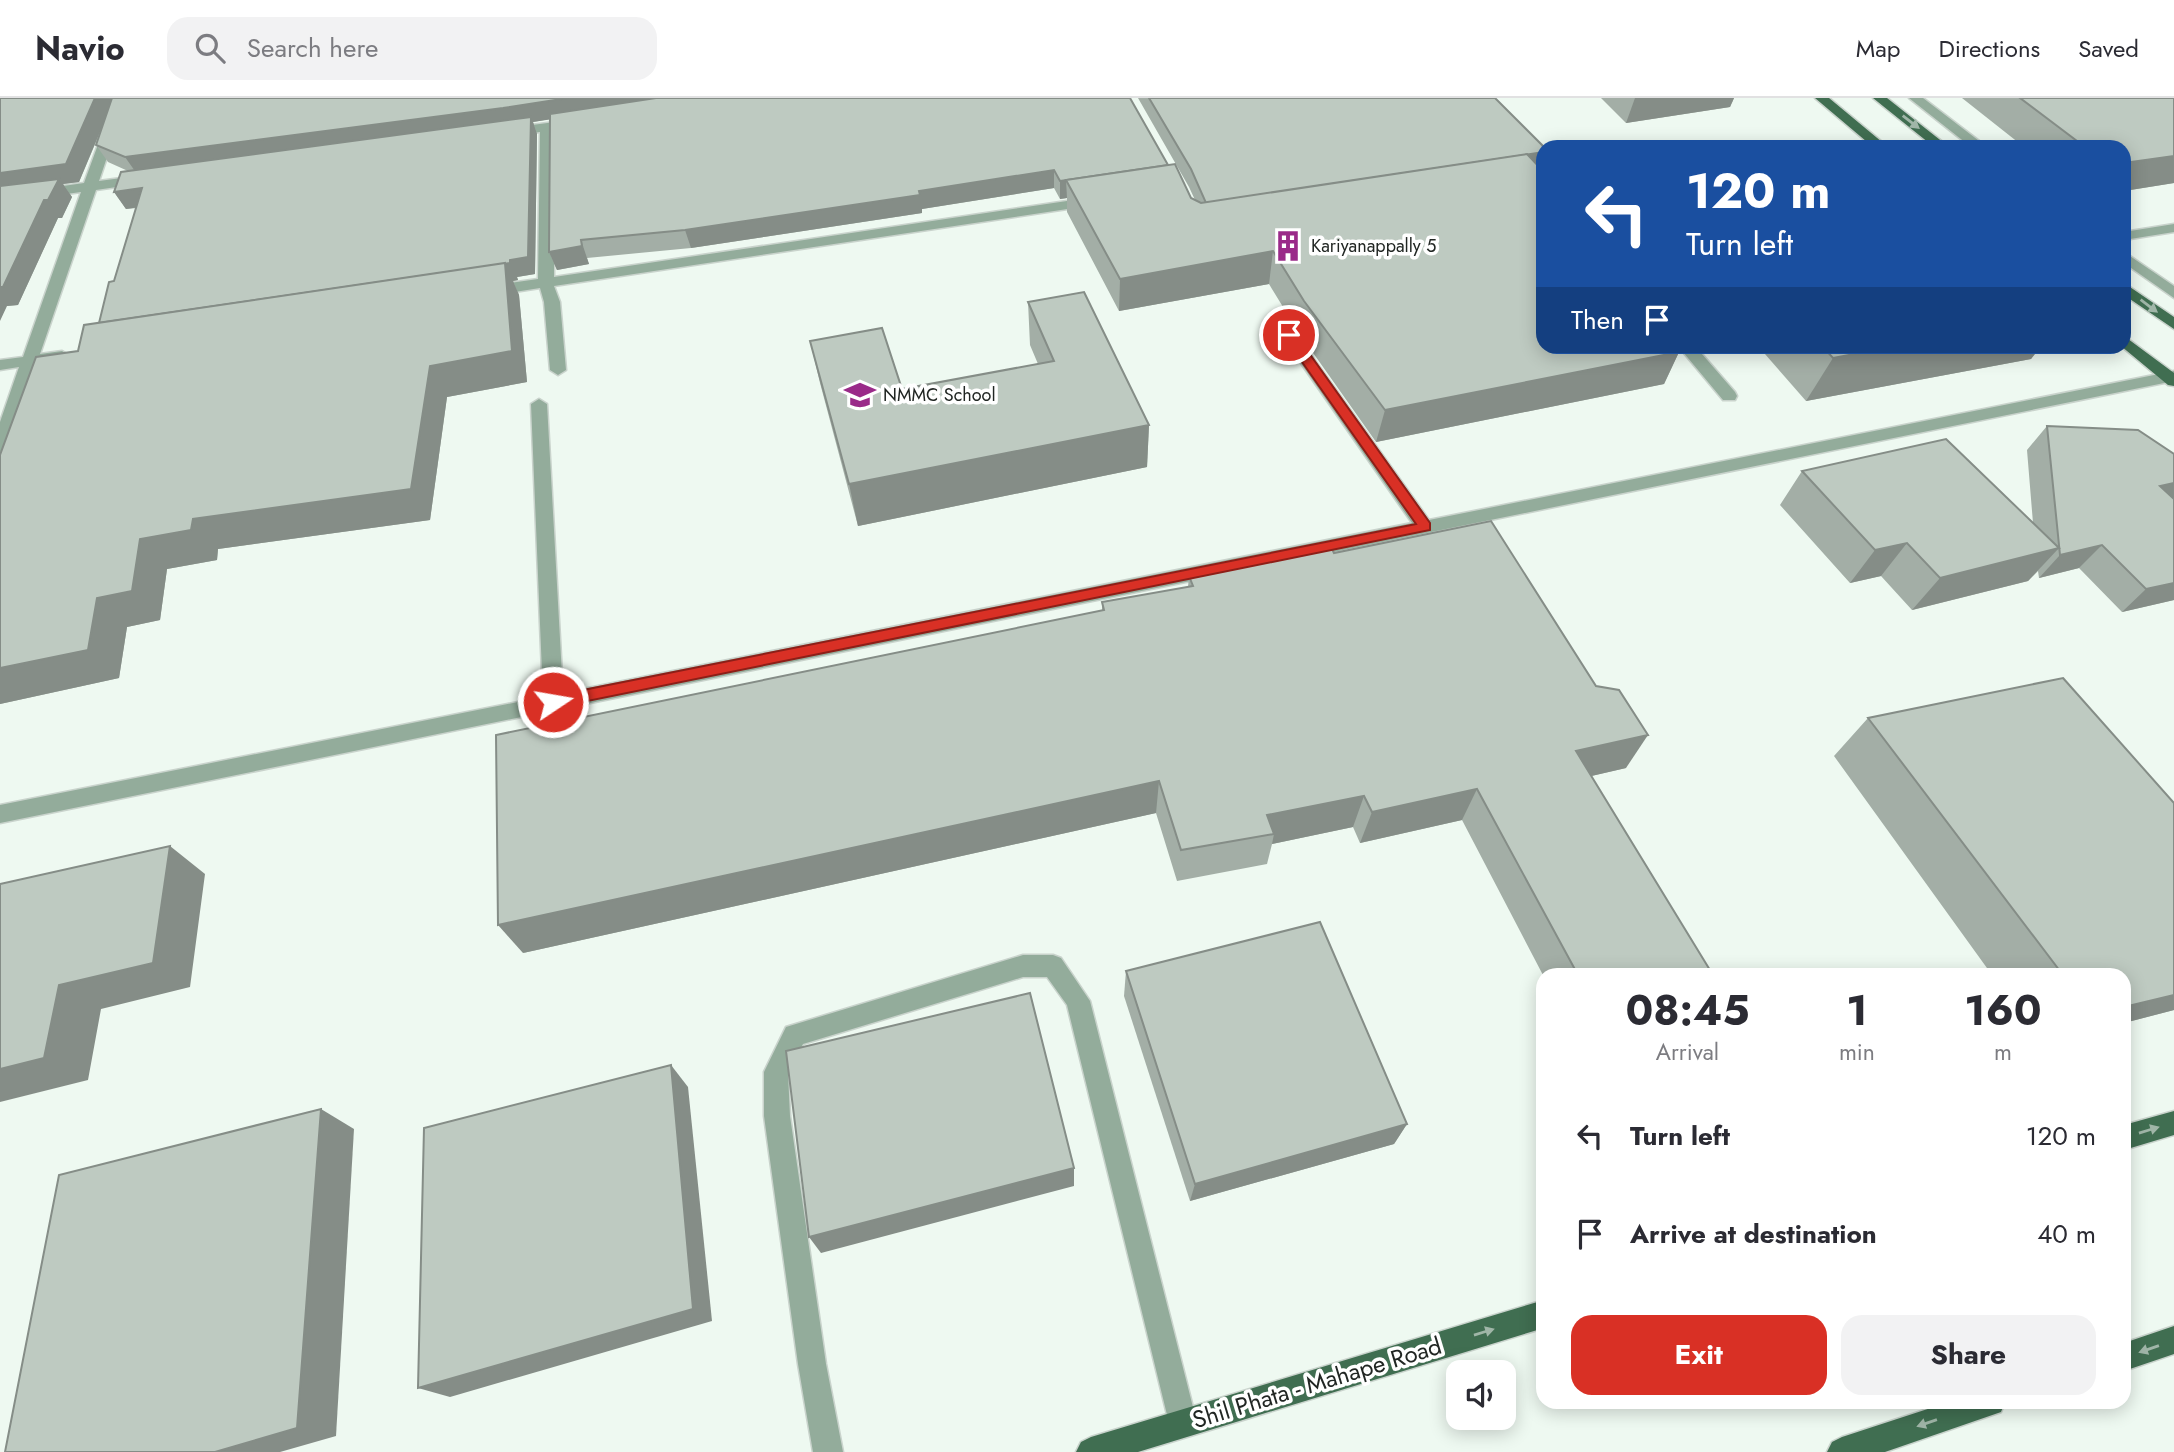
<!DOCTYPE html>
<html lang="en">
<head>
<meta charset="utf-8">
<style>
  :root { --surface:#fff; --page:#f2f2f3; --text:#2b2b33; --muted:#7c7c81; --line:#e1e1e2; --accent:#d93025 }
  body { margin:0; font-family:Jost,sans-serif; background:var(--page); color:var(--text); height:100vh; display:flex; flex-direction:column; font-size:26px; white-space:nowrap }
  * { box-sizing:border-box; margin:0 }
  p { font-size:23px; color:var(--muted) }
  .icon { flex:none; width:38px; height:38px; fill:none; stroke:currentColor; stroke-width:2; stroke-linecap:round; stroke-linejoin:round }
  .map { position:relative; flex:1; overflow:hidden }
  .side { position:absolute; left:1536px; top:870px; width:595px; height:441px; display:flex; flex-direction:column; background:var(--surface); border-radius:21px; box-shadow:0 4px 18px #0003 }
  .side>* { flex:none }
  .guide { position:absolute; left:1536px; top:42px; width:595px; height:214px; border-radius:21px; box-shadow:0 4px 18px #0003; background:#1a4fa0; color:#fff; overflow:hidden }
  .tools { position:absolute; left:1446px; top:1262px; display:grid; gap:14px }
  .tools a { display:grid; place-items:center; width:70px; height:70px; border-radius:14px; background:var(--surface); box-shadow:0 4px 18px #0003; font-size:35px }
  .pin { position:absolute; display:grid; place-items:center; width:60px; height:60px; color:#fff; margin:-30px; border:4px solid #fff; border-radius:50%; box-shadow:0 2px 7px #0007 }
  .me { position:absolute; width:77px; margin:-38px; rotate:78deg; stroke-linejoin:round; filter:drop-shadow(0 0 5px #0008) }
  .turn { display:flex; align-items:center; gap:24px; height:147px; padding:0 35px; font-size:32px }
  .turn .icon { width:91px; height:91px; stroke-width:2.5 }
  .turn b { display:block; font-size:49px; line-height:60px }
  .then { display:flex; align-items:center; height:66px; padding:0 35px; background:#0003; gap:14px; font-size:26px }
  .eta { display:flex; justify-content:space-evenly; align-items:center; height:119px; text-align:center }
  .eta b { font-size:42px; font-weight:700; line-height:49px }
  .button { display:flex; gap:14px; margin-top:auto; padding:14px 35px }
  .button a { flex:1; height:80px; border-radius:21px; background:var(--accent); color:#fff; font-size:28px; font-weight:700; line-height:80px; text-align:center }
  .button a+a { background:var(--page); color:var(--text) }
  ul { padding:0; list-style:none }
  li { display:flex; align-items:center; gap:21px; height:98px; padding:0 35px }
  li div { flex:1 }
  li b { display:block; font-size:26px }
  li em { font-style:normal }
  header { display:flex; align-items:center; gap:42px; box-sizing:border-box; height:98px; padding:0 35px; background:var(--surface); border-bottom:2px solid var(--line) }
  header strong { font-size:33px }
  nav { display:flex; gap:38px; margin-inline-start:auto; font-size:24px }
  .search { width:490px; height:63px; background:var(--page); display:flex; align-items:center; gap:18px; box-sizing:border-box; padding:0 24px; border-radius:21px; color:var(--muted); font-size:26px }
  .map>svg:first-child { display:block }
  .lines { fill:none; stroke-linecap:round; stroke-linejoin:round }
  .minor-casing { stroke:#c9d3cc; stroke-width:3 }
  .major-casing { stroke:#c9d3cc; stroke-width:3 }
  .minor { fill:#93ac9b; fill-rule:evenodd }
  .major { fill:#406e51; fill-rule:evenodd }
  .wall { fill:#a3aea6 }
  .shaded-wall { fill:#858d87 }
  .building { fill:#becac1; stroke:#858d87; stroke-width:2 }
  .oneway { fill:#a0b6a8 }
  .route { fill:#d93025; stroke:#8d1f18; stroke-width:2 }
  .labels { text-anchor:middle; stroke-width:7; stroke-linejoin:round; paint-order:stroke }
  .far-poi-label { font-size:18px; fill:#212623; stroke:#fff; text-anchor:start }
  .near-street-label { font-size:24px; fill:#212623; stroke:#fff }
</style>
</head>
<body>
<header>
<strong>Navio</strong>
<div class="search"><svg class="icon" aria-label="search" viewBox="0 0 24 24"><circle cx="10" cy="10" r="6"/><path d="M15 15l6 6"/></svg>Search here</div>
<nav><a>Map</a><a>Directions</a><a>Saved</a></nav>
</header>
<div class="map">
<svg width="2174" height="1354" viewBox="0 0 2174 1354">
  <rect width="100%" height="100%" fill="#eef9f1"/>
  <g class="lines">
    <defs>
      <g id="minor">
        <polygon points="115,0 127,0 99,83 144,77 151,81 144,85 96,92 40,256 62,253 70,258 62,263 36,267 9,348 0,354 0,324 19,269 0,272 0,262 23,259 81,94 0,105 0,97 84,85"/>
        <polygon points="1909,0 1923,0 1987,49 1971,49"/>
        <polygon points="578,21 585,25 583,28 554,32 554,179 1094,99 1101,103 1094,107 554,188 560,204 566,272 558,277 550,272 544,204 540,190 489,198 481,193 489,188 538,181 540,34 509,38 502,34 509,30"/>
        <polygon points="2174,126 2174,134 2124,142 2124,134"/>
        <polygon points="2124,154 2174,188 2174,200 2124,165"/>
        <polygon points="1276,213 1281,215 1429,422 2174,273 2174,283 0,725 0,707 543,599 531,306 539,301 547,306 563,595 1412,425 1268,218"/>
        <polygon points="1678,248 1695,248 1735,294 1737,298 1735,302 1723,302"/>
        <polygon points="1023,857 1053,857 1061,860 1090,903 1197,1325 1193,1335 1183,1339 1173,1335 1169,1325 1067,907 1047,879 1023,879 803,946 788,975 790,1018 826,1266 843,1354 813,1354 798,1266 764,1018 764,974 786,929"/>
      </g>
      <g id="major">
        <polygon points="1815,0 1829,0 1888,49 1873,49"/>
        <polygon points="1873,0 1887,0 1949,49 1934,49"/>
        <polygon points="2124,185 2174,219 2174,231 2124,197"/>
        <polygon points="2124,238 2174,275 2174,288 2168,287 2121,248 2124,248"/>
        <polygon points="2174,1013 2174,1037 2124,1052 2124,1027"/>
        <polygon points="1544,1202 1544,1230 1138,1354 1076,1354 1081,1344 1091,1339"/>
        <polygon points="2174,1228 2174,1256 2124,1273 2124,1245"/>
        <polygon points="1949,1304 2005,1304 2001,1314 1885,1354 1827,1354 1832,1344 1842,1339"/>
      </g>
    </defs>
    <!-- minor casing -->
    <use href="#minor" class="minor-casing"/>
    <!-- major casing -->
    <use href="#major" class="major-casing"/>
    <!-- minor -->
    <use href="#minor" class="minor"/>
    <!-- major -->
    <use href="#major" class="major"/>
  </g>
  <!-- wall -->
  <g class="wall">
    <polygon points="0,0 1130,0 1168,67 1191,100 1195,102 1189,89 1138,0 1495,0 1541,71 1540,71 1544,248 1679,254 1664,286 1376,344 1299,235 1269,186 1119,213 1067,114 1067,100 1060,101 1054,90 922,111 922,115 691,150 587,160 589,166 557,172 549,154 550,21 533,24 537,36 535,176 517,179 518,182 513,183 519,197 527,284 447,299 430,422 218,451 217,462 167,471 160,522 127,529 119,580 0,606 0,357 99,225 114,183 137,110 126,111 114,94 128,73 108,64 96,47 104,25 79,84 63,86 72,99 62,120 58,120 18,207 7,208"/>
    <polygon points="1601,0 1734,0 1730,9 1626,25"/>
    <polygon points="1962,0 2174,0 2174,85 2124,93 2124,49 2024,49"/>
    <polygon points="1028,204 1149,327 1147,369 858,428 820,285 810,243 902,291 1038,266 1030,247"/>
    <polygon points="1758,248 2041,248 2031,261 1806,303"/>
    <polygon points="2047,328 2174,356 2174,502 2122,514 2079,470 2039,480 2038,473 2028,483 1912,512 1881,478 1850,485 1780,407 1802,373 2033,425 2027,352"/>
    <polygon points="1334,455 1626,670 1591,678 1713,877 1544,877 1544,879 1462,722 1360,745 1353,729 1272,746 1267,766 1177,783 1156,715 523,855 1102,512 1102,504 1188,489 1189,478"/>
    <polygon points="1868,620 2174,912 2124,925 2124,877 1992,877 1834,658"/>
    <polygon points="1126,873 1407,1026 1394,1046 1190,1103 1124,898"/>
  </g>
  <!-- shaded-wall -->
  <g class="shaded-wall">
    <polygon points="95,0 114,0 79,84 63,86 72,99 62,120 58,120 18,207 7,208 0,223 0,189 44,102 0,95 0,75"/>
    <polygon points="568,0 691,0 533,24 537,36 535,176 517,179 518,182 513,183 519,197 527,284 447,299 430,422 218,451 217,462 167,471 160,522 127,529 119,580 0,606 0,570 140,441 193,421 430,268 505,166 137,76 125,59"/>
    <polygon points="1635,0 1734,0 1730,9 1626,25"/>
    <polygon points="1544,53 1544,64 1541,71 1205,123 1206,105"/>
    <polygon points="2174,58 2174,85 2124,93 2124,65"/>
    <polygon points="1054,72 1054,90 922,111 922,115 691,150 685,132 919,93"/>
    <polygon points="1066,82 1067,100 1060,101 1060,83"/>
    <polygon points="142,90 154,107 126,111 114,94"/>
    <polygon points="581,142 589,166 557,172 549,154"/>
    <polygon points="1273,153 1269,186 1119,213 1120,181"/>
    <polygon points="1897,248 2041,248 2031,261 1806,303 1833,260"/>
    <polygon points="1679,254 1664,286 1376,344 1385,312"/>
    <polygon points="1149,327 1147,369 858,428 849,386"/>
    <polygon points="2174,385 2174,405 2160,388"/>
    <polygon points="1907,445 1881,478 1850,485 1875,452"/>
    <polygon points="2102,447 2079,470 2039,480 2060,457"/>
    <polygon points="2059,450 2028,483 1912,512 1940,480"/>
    <polygon points="2174,485 2174,502 2122,514 2146,491"/>
    <polygon points="1648,637 1626,670 1557,686 1576,653"/>
    <polygon points="1159,683 1156,715 523,855 498,827"/>
    <polygon points="1477,691 1462,722 1360,745 1372,714"/>
    <polygon points="1364,698 1353,729 1272,746 1274,736 1267,717"/>
    <polygon points="170,748 205,776 190,889 101,911 88,982 0,1004 0,971 59,887"/>
    <polygon points="2174,897 2174,912 2124,925 2124,909"/>
    <polygon points="671,967 688,989 712,1223 450,1299 418,1290"/>
    <polygon points="321,1011 354,1031 336,1338 280,1354 215,1354"/>
    <polygon points="1407,1026 1394,1046 1190,1103 1195,1086"/>
    <polygon points="1074,1070 1074,1088 821,1155 809,1139"/>
  </g>
  <!-- building -->
  <g class="building">
    <polygon points="0,0 95,0 66,66 0,75"/>
    <polygon points="112,0 568,0 503,10 125,59 96,47"/>
    <polygon points="656,0 1130,0 1168,67 1060,83 1054,72 919,93 920,97 685,132 581,142 582,148 549,154 550,16"/>
    <polygon points="1149,0 1495,0 1544,49 1544,54 1206,105 1191,71"/>
    <polygon points="2020,0 2174,0 2174,58 2124,65 2124,49 2085,49"/>
    <polygon points="531,19 528,159 510,162 510,165 99,225 109,184 114,183 142,90 114,94 121,74"/>
    <polygon points="1527,56 1544,74 1544,248 1675,248 1679,254 1385,312 1304,203 1273,153 1120,181 1066,82 1175,66 1191,100 1201,105"/>
    <polygon points="59,81 48,102 44,102 3,189 0,189 0,88"/>
    <polygon points="505,165 512,253 430,268 411,391 193,421 191,432 140,441 132,493 97,500 88,552 0,570 0,357 36,259 78,253 84,227"/>
    <polygon points="1084,194 1149,327 849,386 810,243 882,230 902,291 1054,263 1028,204"/>
    <polygon points="1822,248 1897,248 1833,260"/>
    <polygon points="2047,328 2138,332 2174,356 2174,385 2160,388 2174,401 2174,485 2146,491 2102,447 2060,457"/>
    <polygon points="1946,341 2059,450 1940,480 1907,445 1875,452 1802,373"/>
    <polygon points="1491,423 1596,588 1619,592 1648,637 1576,653 1713,877 1578,877 1477,691 1372,714 1364,698 1267,717 1274,736 1181,752 1159,683 498,827 496,637 1104,512 1102,504 1193,488 1189,478 1332,451 1334,455"/>
    <polygon points="2063,580 2174,705 2174,897 2124,909 2124,877 2063,877 1868,620"/>
    <polygon points="170,748 153,865 59,887 44,960 0,971 0,786"/>
    <polygon points="1320,824 1407,1026 1195,1086 1126,873"/>
    <polygon points="1030,895 1074,1070 809,1139 786,953"/>
    <polygon points="671,967 693,1211 418,1290 424,1030"/>
    <polygon points="321,1011 297,1330 215,1354 5,1354 59,1077"/>
  </g>
  <!-- one-way arrows -->
  <defs><path id="oneway-solid" d="M-6-.8H1V-3.2L6.5 0L1 3.2V.8H-6Z" transform="scale(1.75)"/></defs>
  <g class="oneway">
    <use href="#oneway-solid" transform="translate(1911 24) rotate(38)"/>
    <use href="#oneway-solid" transform="translate(2149 208) rotate(37)"/>
    <use href="#oneway-solid" transform="translate(2149 1032) rotate(-17)"/>
    <use href="#oneway-solid" transform="translate(1484 1234) rotate(-17)"/>
    <use href="#oneway-solid" transform="translate(2149 1251) rotate(161)"/>
    <use href="#oneway-solid" transform="translate(1927 1325) rotate(161)"/>
  </g>
  <!-- route -->
  <polygon class="route" points="1289,233 1294,234 1430,425 1430,432 553,610 546,604 553,598 1416,426 1283,237"/>
  <!-- icons -->
  <defs>
    <symbol id="building-bare" viewBox="-9 -9 18 18"><path d="M-4-6H4V6H1V3H-1V6H-4ZM-2.5-4.3h1.7v1.8h-1.7ZM.8-4.3h1.7v1.8H.8ZM-2.5-1h1.7V.8h-1.7ZM.8-1h1.7V.8H.8Z" fill="#9a2a89" stroke="#fff" stroke-width="2.5" paint-order="stroke"/></symbol>
    <symbol id="school-bare" viewBox="-9 -9 18 18"><path d="M0-5L7-2L0 1L-7-2ZM-4 1L0 2.5L4 1V4Q0 6-4 4Z" fill="#9a2a89" stroke="#fff" stroke-width="2.5" paint-order="stroke"/></symbol>
  </defs>
  <g fill-rule="evenodd">
    <use href="#building-bare" x="1266" y="126" width="44" height="44"/>
    <use href="#school-bare" x="838" y="275" width="44" height="44"/>
  </g>
  <g class="labels">
    <!-- far-poi labels -->
    <g class="far-poi-label">
      <text x="1311" y="154">Kariyanappally 5</text>
      <text x="883" y="303">NMMC School</text>
    </g>
    <!-- near-street labels -->
    <g class="near-street-label">
      <text transform="translate(1317 1285) rotate(-17)" y="8">Shil Phata - Mahape Road</text>
    </g>
  </g>
</svg>
<div class="tools">
<a><svg class="icon" aria-label="sound" viewBox="0 0 24 24"><path d="M4 9h4l5-4v14l-5-4H4zM17 9q2 3 0 6"/></svg></a>
</div>
<div class="pin" style="left:1289px;top:237px;background:#d93025"><svg class="icon" aria-label="arrive" viewBox="0 0 24 24"><path d="M6 21V4h12l-3 4 3 4H6"/></svg></div>
<svg class="me" style="left:553px;top:604px" viewBox="-20 -20 40 40"><circle r="17" fill="#d93025" stroke="#fff" stroke-width="3"/><path d="M0-11L8 9 0 5-8 9z" fill="#fff"/></svg>
<div class="guide">
<div class="turn"><svg class="icon" aria-label="left" viewBox="0 0 24 24"><path d="M17 20v-9H6M10 6l-5 5 5 5"/></svg><div><b>120 m</b>Turn left</div></div>
<div class="then">Then<svg class="icon" aria-label="arrive" viewBox="0 0 24 24"><path d="M6 21V4h12l-3 4 3 4H6"/></svg></div>
</div>
<section class="side">
<div class="eta">
<div><b>08:45</b><p>Arrival</p></div>
<div><b>1</b><p>min</p></div>
<div><b>160</b><p>m</p></div>
</div>
<ul>
<li><svg class="icon" aria-label="left" viewBox="0 0 24 24"><path d="M17 20v-9H6M10 6l-5 5 5 5"/></svg><div><b>Turn left</b></div><em>120 m</em></li>
<li><svg class="icon" aria-label="arrive" viewBox="0 0 24 24"><path d="M6 21V4h12l-3 4 3 4H6"/></svg><div><b>Arrive at destination</b></div><em>40 m</em></li>
</ul>
<div class="button"><a>Exit</a><a>Share</a></div>
</section>
</div>
</body>
</html>
